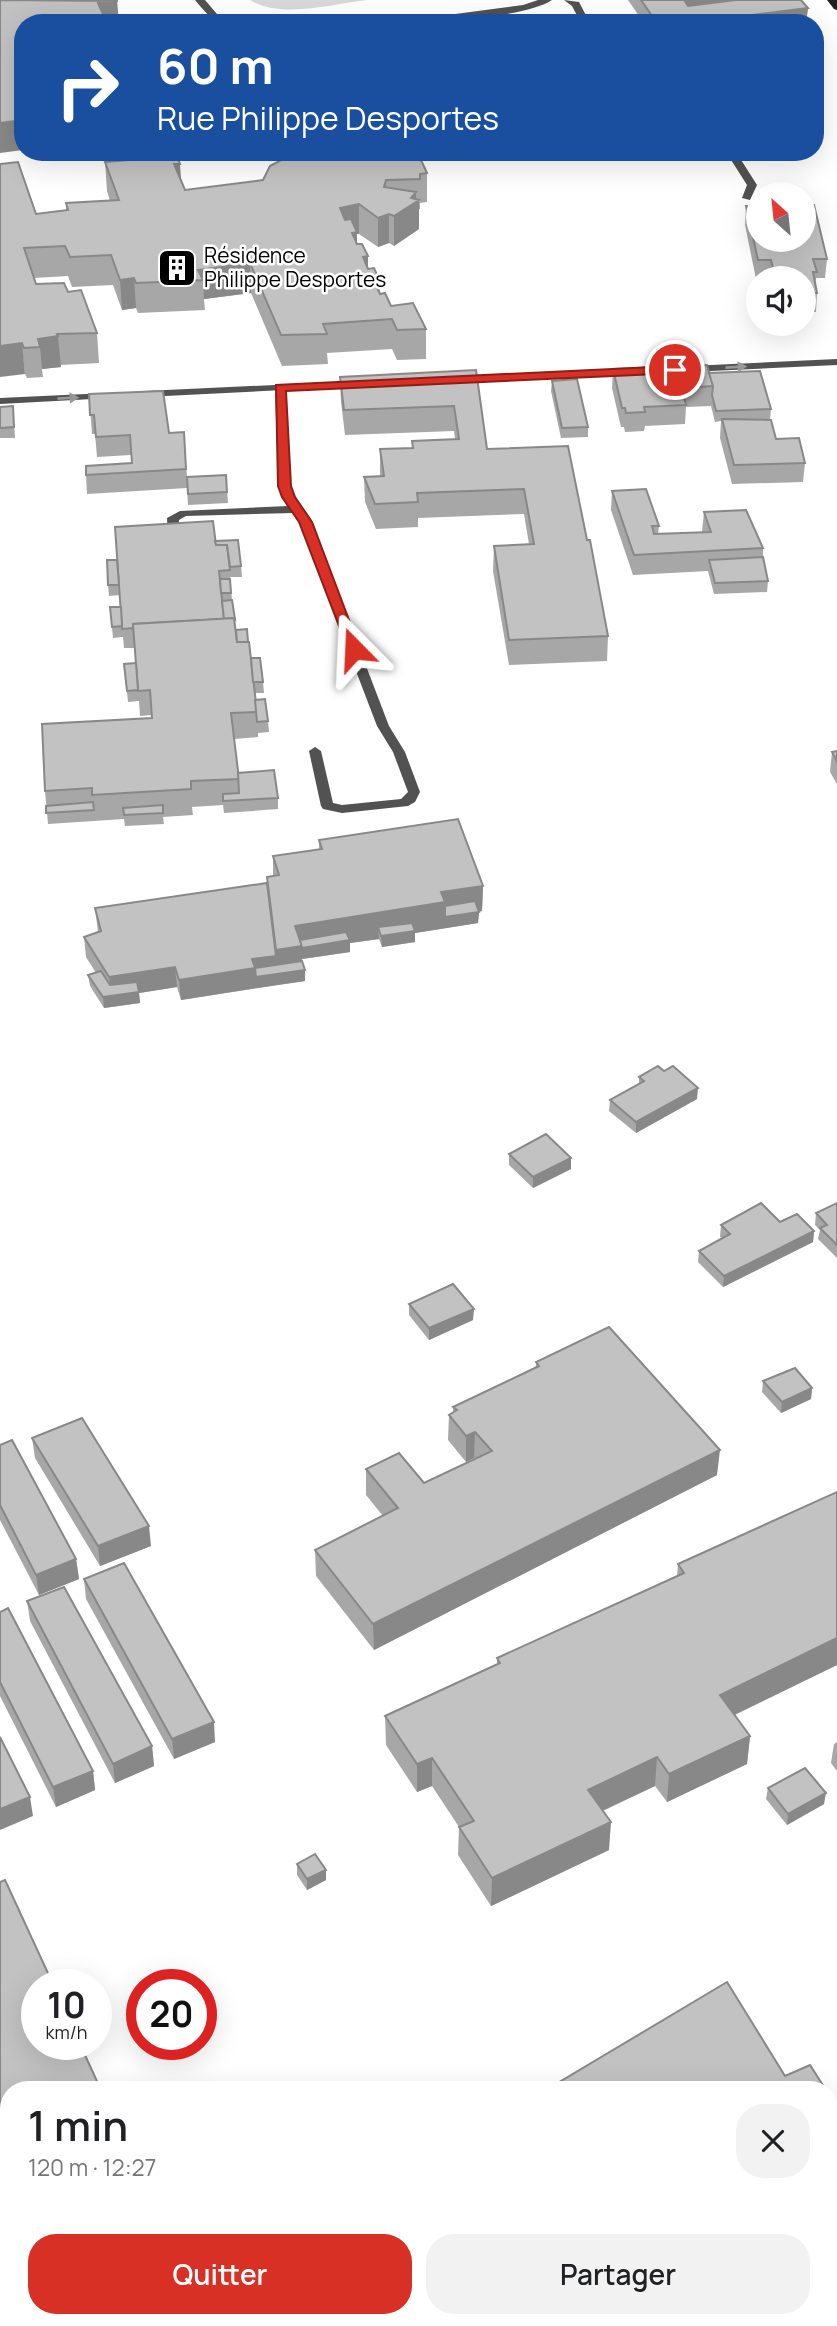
<!DOCTYPE html>
<html lang="fr">
<head>
<meta charset="utf-8">
<style>
  :root { --surface:#fff; --page:#f2f2f2; --text:#202124; --muted:#757577; --accent:#d93025 }
  body { margin:0; font-family:Manrope,sans-serif; background:var(--page); color:var(--text); height:100vh; display:flex; flex-direction:column; font-size:26px; white-space:nowrap }
  * { box-sizing:border-box; margin:0 }
  p { font-size:23px; color:var(--muted) }
  .icon { flex:none; width:38px; height:38px; fill:none; stroke:currentColor; stroke-width:2; stroke-linecap:round; stroke-linejoin:round }
  .map { position:relative; flex:1; overflow:hidden }
  .panel { position:absolute; left:0px; top:2081px; width:838px; height:247px; display:flex; flex-direction:column; background:var(--surface); border-radius:28px 28px 0 0; box-shadow:0 7px 28px #0002 }
  .panel>* { flex:none }
  .top-card { position:absolute; left:14px; top:14px; width:810px; height:147px; border-radius:28px; box-shadow:0 7px 28px #0002; background:#1a4fa0; color:#fff; overflow:hidden }
  .needle { width:46px; rotate:333deg }
  .tools { position:absolute; left:746px; top:182px; display:grid; gap:14px }
  .tools a { display:grid; place-items:center; width:70px; height:70px; border-radius:50%; background:var(--surface); box-shadow:0 7px 28px #0002; font-size:35px }
  .speed { position:absolute; left:21px; top:1969px; display:flex; gap:14px; font-size:35px; font-weight:700; text-align:center }
  .speed>* { display:grid; place-content:center; width:91px; height:91px; border-radius:50%; background:var(--surface); box-shadow:0 7px 28px #0002; line-height:1 }
  .speed small { font-size:18px; font-weight:400 }
  .speed .limit { border:10px solid #d22; background:#fff; color:#111 }
  .pin { position:absolute; display:grid; place-items:center; width:60px; height:60px; color:#fff; margin:-30px; border:4px solid #fff; border-radius:50%; box-shadow:0 2px 7px #0007 }
  .me { position:absolute; width:77px; margin:-38px; rotate:339deg; stroke-linejoin:round; filter:drop-shadow(0 0 5px #0008) }
  .turn { display:flex; align-items:center; gap:24px; height:147px; padding:0 28px; font-size:32px }
  .turn .icon { width:91px; height:91px; stroke-width:2.5 }
  .turn b { display:block; font-size:49px; line-height:60px }
  .round { display:grid; place-items:center; flex:none; width:74px; height:74px; border-radius:28px; background:var(--page) }
  .overview { display:flex; align-items:center; justify-content:space-between; height:119px; padding:0 28px }
  h1 { font-size:42px; font-weight:600; line-height:52px }
  .primary-button { display:flex; gap:14px; margin-top:auto; padding:14px 28px }
  .primary-button a { flex:1; height:80px; border-radius:28px; background:var(--accent); color:#fff; font-size:28px; font-weight:600; line-height:80px; text-align:center }
  .primary-button a+a { background:var(--page); color:var(--text) }
  .map>svg:first-child { display:block }
  .green { fill:#d9d9d9 }
  .lines { fill:none; stroke-linecap:round; stroke-linejoin:round }
  .lane { fill:#525252; fill-rule:evenodd }
  .street { fill:#525252; fill-rule:evenodd }
  .secondary { fill:#1f1f1f; fill-rule:evenodd }
  .wall { fill:#a7a7a7 }
  .shaded-wall { fill:#888 }
  .building { fill:#c2c2c2; stroke:#888; stroke-width:2 }
  .oneway { fill:#979797 }
  .route { fill:#d93025; stroke:#8d1f18; stroke-width:2 }
  .labels { text-anchor:middle; stroke-width:5; stroke-linejoin:round; paint-order:stroke }
  .far-poi-label { font-size:21px; fill:#000; stroke:#fff; text-anchor:start }
</style>
</head>
<body>
<div class="map">
<svg width="837" height="2326" viewBox="0 0 837 2326">
  <rect width="100%" height="100%" fill="#fff"/>
  <!-- green -->
  <path class="green" d="M250,0H367C332,4 282,19 250,0Z"/>
  <g class="lines">
    <!-- lane -->
    <g class="lane">
      <path d="M195,0H205L217,14L230,23C213,23 206,13 195,0Z"/>
      <path d="M538,0H552C527,17 437,23 406,23L410,20L523,5Z"/>
      <polygon points="564,0 579,2 590,23 581,23 572,6"/>
      <polygon points="726,152 736,152 757,185 750,200 742,198 747,185"/>
      <polygon points="280,385 285,388 290,486 294,497 311,522 389,726 405,752 420,792 415,802 408,806 342,813 323,809 321,806 309,751 315,747 321,751 333,803 342,805 401,799 408,792 393,752 377,726 299,522 293,513 186,516 179,520 178,539 174,540 168,537 167,518 180,511 288,506 278,486 275,388"/>
    </g>
    <!-- street -->
    <g class="street">
      <polygon points="837,359 837,365 690,372 685,369 690,366"/>
      <polygon points="631,369 635,370 635,374 459,383 454,380 459,377"/>
      <polygon points="359,381 364,384 363,386 145,397 140,394 145,391"/>
      <polygon points="107,393 111,394 111,398 0,404 0,398"/>
    </g>
    <!-- secondary -->
    <polygon class="secondary" points="827,0 837,0 837,10 834,9"/>
  </g>
  <!-- wall -->
  <g class="wall">
    <polygon points="628,0 801,0 808,8 806,23 644,23"/>
    <polygon points="116,152 175,152 181,182 185,190 263,180 283,159 282,152 402,152 427,173 427,202 420,203 420,209 419,209 419,229 394,246 389,243 378,247 359,234 357,234 357,244 368,256 368,268 380,281 380,294 391,306 426,329 426,359 397,360 392,349 327,353 328,364 282,366 251,293 204,299 205,310 138,313 136,308 122,310 113,285 72,287 68,276 34,278 36,284 68,292 97,333 99,363 60,365 61,367 42,369 43,377 27,378 25,374 0,164 36,214 66,210 66,203 110,201 107,191 105,162 119,161"/>
    <polygon points="746,206 827,259 825,278 816,278 815,284 817,293 816,312 803,312 803,278 758,278 756,279 745,225"/>
    <polygon points="613,369 709,373 771,409 770,420 776,439 805,463 803,482 732,484 720,438 721,421 715,422 711,406 686,407 685,424 645,426 644,431 625,432 624,427 621,427 612,388"/>
    <polygon points="476,370 487,449 568,446 608,636 607,661 509,665 493,571 494,546 529,544 524,514 418,518 418,527 376,529 365,502 364,477 380,477 380,449 412,448 412,441 455,439 454,431 345,435 341,402 340,377"/>
    <polygon points="552,381 588,427 588,437 561,438 551,391"/>
    <polygon points="89,394 169,433 184,432 187,477 226,475 228,503 188,505 187,488 87,494 86,475 132,463 131,455 97,457 95,434 92,434"/>
    <polygon points="13,406 15,438 0,438 0,407"/>
    <polygon points="612,491 659,526 658,534 702,532 704,512 763,548 763,557 768,581 767,592 714,594 708,571 633,575 611,510"/>
    <polygon points="215,541 241,566 242,577 230,577 232,600 236,630 263,682 264,693 255,693 255,700 268,721 269,732 258,733 258,737 234,739 238,773 278,798 278,809 224,813 223,805 192,807 193,815 163,817 164,824 125,826 124,819 48,824 45,791 152,718 152,715 140,716 139,701 128,702 124,664 136,663 134,648 124,648 123,637 113,638 110,607 121,607 120,595 109,596 108,585 117,560"/>
    <polygon points="837,751 837,784 830,772 832,752"/>
    <polygon points="319,840 483,886 482,911 479,912 478,923 415,933 415,942 382,947 379,939 350,943 350,952 302,959 305,981 181,1000 177,987 139,993 140,1003 104,1008 90,986 88,975 96,973 86,957 84,937 98,932 95,908 267,883 273,876 273,856 319,849"/>
    <polygon points="639,1077 697,1099 636,1133 609,1111 610,1100 639,1084"/>
    <polygon points="509,1154 571,1169 533,1188 509,1165"/>
    <polygon points="837,1203 837,1258 818,1239 820,1230 815,1225 816,1213"/>
    <polygon points="780,1222 814,1231 813,1242 723,1287 698,1262 699,1251 722,1238 720,1237 721,1225"/>
    <polygon points="409,1304 473,1320 429,1340 409,1315"/>
    <polygon points="536,1362 717,1475 374,1650 316,1576 315,1550 383,1516 366,1495 366,1469 424,1483 475,1459 474,1458 466,1462 448,1440 449,1415 453,1412 453,1407 536,1367"/>
    <polygon points="763,1381 812,1388 811,1399 781,1413 762,1392"/>
    <polygon points="32,1438 151,1546 100,1566 35,1458"/>
    <polygon points="0,1445 76,1559 79,1579 39,1595 0,1520"/>
    <polygon points="837,1492 837,1665 735,1715 750,1736 747,1764 667,1802 655,1786 603,1811 609,1850 491,1906 458,1855 459,1827 432,1786 417,1792 386,1745 385,1716 497,1665 497,1658 677,1576 678,1564"/>
    <polygon points="84,1579 215,1742 174,1759 86,1599"/>
    <polygon points="27,1601 152,1746 154,1766 115,1783 30,1621"/>
    <polygon points="0,1612 93,1771 95,1790 56,1807 0,1696"/>
    <polygon points="837,1742 837,1771 831,1763 834,1744"/>
    <polygon points="768,1788 824,1804 787,1825 766,1799"/>
    <polygon points="297,1864 326,1870 326,1880 307,1890 297,1875"/>
  </g>
  <!-- shaded-wall -->
  <g class="shaded-wall">
    <polygon points="117,0 119,23 100,23 98,3"/>
    <polygon points="678,0 753,0 677,10"/>
    <polygon points="808,8 806,23 689,23"/>
    <polygon points="23,120 23,150 0,153 0,123"/>
    <polygon points="65,152 90,152 65,155"/>
    <polygon points="174,164 180,164 182,193"/>
    <polygon points="386,180 386,209 389,214 389,243 378,247 378,218"/>
    <polygon points="416,192 416,201 419,200 419,229 394,246 394,216"/>
    <polygon points="359,204 359,234 357,234 357,262 340,208"/>
    <polygon points="368,256 368,285 363,257"/>
    <polygon points="250,263 251,293 204,299 203,280 198,270"/>
    <polygon points="134,278 136,308 122,310 120,280"/>
    <polygon points="58,336 61,367 42,369 40,347 38,339"/>
    <polygon points="22,343 25,374 0,377 0,346"/>
    <polygon points="483,886 482,911 445,917 479,912 478,923 415,933 415,942 382,947 381,936 378,927 379,939 350,943 350,952 302,959 303,970 305,970 305,981 256,988 256,977 256,988 181,1000 179,980 252,959 276,950 295,926 441,892"/>
    <polygon points="175,967 177,987 139,993 140,1003 104,1008 103,997 111,996 109,977"/>
    <polygon points="698,1088 697,1099 636,1133 636,1122"/>
    <polygon points="571,1158 571,1169 533,1188 533,1177"/>
    <polygon points="814,1231 813,1242 723,1287 724,1276"/>
    <polygon points="474,1309 473,1320 429,1340 429,1328"/>
    <polygon points="812,1388 811,1399 781,1413 782,1402"/>
    <polygon points="475,1432 474,1458 466,1462 466,1436"/>
    <polygon points="720,1450 717,1475 374,1650 373,1624"/>
    <polygon points="149,1526 151,1546 100,1566 98,1546"/>
    <polygon points="76,1559 79,1579 39,1595 36,1575"/>
    <polygon points="837,1638 837,1665 717,1723 720,1695"/>
    <polygon points="214,1722 215,1742 174,1759 172,1739"/>
    <polygon points="750,1736 747,1764 667,1802 669,1774"/>
    <polygon points="152,1746 154,1766 115,1783 113,1764"/>
    <polygon points="657,1757 655,1786 586,1818 588,1790"/>
    <polygon points="432,1758 432,1786 417,1792 417,1764"/>
    <polygon points="93,1771 95,1790 56,1807 53,1787"/>
    <polygon points="826,1793 824,1804 787,1825 788,1814"/>
    <polygon points="30,1797 33,1816 0,1830 0,1809"/>
    <polygon points="611,1822 609,1850 491,1906 492,1878"/>
    <polygon points="326,1870 326,1880 307,1890 307,1879"/>
    <polygon points="837,2111 837,2122 835,2134 830,2137 830,2115"/>
    <polygon points="9,2214 9,2243 0,2247 0,2218"/>
    <polygon points="837,2239 837,2260 830,2263 830,2242"/>
    <polygon points="669,2320 668,2326 657,2326"/>
  </g>
  <!-- building -->
  <g class="building">
    <polygon points="0,0 118,1 98,3 107,23 23,23 23,120 0,123"/>
    <polygon points="641,0 684,0 688,6 736,0 801,0 808,8 689,23 657,23"/>
    <polygon points="119,152 123,152 124,160 122,160"/>
    <polygon points="125,152 175,152 180,164 174,164 185,190 263,180 270,166 296,152 402,152 407,155 413,153 422,162 427,173 420,174 420,179 386,180 384,187 416,192 411,198 419,200 394,216 389,214 378,218 359,204 340,208 345,220 351,219 357,232 352,233 357,244 362,244 368,256 363,257 368,269 374,268 380,281 374,281 380,294 385,293 391,306 413,303 426,329 397,330 392,319 323,324 327,334 281,335 250,263 198,270 203,280 136,283 134,278 120,280 111,255 70,257 65,246 24,248 36,284 64,283 68,292 81,290 97,333 57,334 58,336 38,339 40,347 24,348 22,343 0,346 0,164 18,162 36,214 68,210 66,203 119,200 105,162 128,160"/>
    <polygon points="803,205 814,205 827,259 813,259 817,272 813,272 817,293 803,293 803,278 779,278 778,272 774,272 771,260 758,260 746,206 758,206 758,240 803,240"/>
    <polygon points="707,365 713,386 682,388 686,405 644,407 645,412 626,413 625,408 622,408 613,369"/>
    <polygon points="476,370 487,449 568,446 587,540 590,540 608,636 509,640 494,546 534,544 524,489 417,493 418,502 375,504 364,477 384,476 380,449 413,448 412,441 459,439 454,406 344,410 340,377"/>
    <polygon points="760,371 771,409 716,411 712,395 713,386 709,373"/>
    <polygon points="577,379 588,427 562,428 552,381"/>
    <polygon points="163,391 169,433 184,432 186,469 86,475 86,466 132,463 130,435 96,437 94,415 90,415 89,394"/>
    <polygon points="13,406 14,427 0,428 0,407"/>
    <polygon points="722,419 771,420 776,439 799,438 805,463 734,465"/>
    <polygon points="226,475 227,492 188,494 187,477"/>
    <polygon points="646,489 659,526 652,526 654,534 711,532 704,512 746,510 763,548 634,555 612,491"/>
    <polygon points="213,521 216,545 227,545 230,570 219,571 224,619 133,624 133,630 133,628 122,629 115,527"/>
    <polygon points="238,540 241,566 230,567 227,545 216,545 215,541"/>
    <polygon points="763,557 768,581 715,583 709,560"/>
    <polygon points="107,560 117,560 119,585 108,585"/>
    <polygon points="220,579 230,579 231,593 221,593"/>
    <polygon points="232,600 235,619 234,618 224,619 222,601"/>
    <polygon points="110,607 121,607 122,626 112,627"/>
    <polygon points="234,618 237,642 249,642 257,712 231,713 239,779 191,781 191,789 92,795 92,788 45,791 42,724 152,718 150,690 138,691 133,624"/>
    <polygon points="247,629 248,642 237,642 236,630"/>
    <polygon points="251,658 260,658 263,682 253,682"/>
    <polygon points="136,663 138,690 127,691 124,664"/>
    <polygon points="265,699 268,721 257,722 255,700"/>
    <polygon points="837,751 837,761 832,752"/>
    <polygon points="274,770 278,798 223,801 223,794 239,793 238,773"/>
    <polygon points="93,802 94,810 46,813 46,806"/>
    <polygon points="163,805 163,813 124,815 123,808"/>
    <polygon points="458,819 483,886 441,892 445,902 295,926 302,946 276,950 267,877 279,875 273,856 322,849 319,840"/>
    <polygon points="267,883 276,956 252,959 255,968 179,980 175,967 109,977 84,937 101,931 95,908"/>
    <polygon points="475,901 479,912 445,917 445,906"/>
    <polygon points="412,923 415,931 381,936 378,927"/>
    <polygon points="346,932 350,940 302,948 300,940"/>
    <polygon points="302,961 305,970 256,977 255,968"/>
    <polygon points="101,971 110,985 137,982 139,992 103,997 88,975"/>
    <polygon points="658,1066 664,1071 673,1066 698,1088 636,1122 610,1100 644,1081 639,1077"/>
    <polygon points="546,1134 571,1158 533,1177 509,1154"/>
    <polygon points="761,1203 780,1222 797,1214 814,1231 724,1276 699,1251 730,1234 721,1225"/>
    <polygon points="837,1203 837,1245 820,1228 827,1225 816,1213"/>
    <polygon points="453,1284 474,1309 429,1328 409,1304"/>
    <polygon points="609,1327 720,1450 373,1624 315,1550 398,1508 366,1469 399,1453 424,1483 492,1451 475,1432 466,1436 449,1415 457,1410 453,1407 539,1366 536,1362"/>
    <polygon points="795,1368 812,1388 782,1402 763,1381"/>
    <polygon points="82,1418 149,1526 98,1546 32,1438"/>
    <polygon points="12,1440 76,1559 36,1575 0,1505 0,1445"/>
    <polygon points="837,1492 837,1638 720,1695 750,1736 669,1774 657,1757 588,1790 611,1822 492,1878 459,1827 474,1821 432,1758 417,1764 385,1716 500,1663 497,1658 684,1573 678,1564"/>
    <polygon points="124,1563 214,1722 172,1739 84,1579"/>
    <polygon points="64,1587 152,1746 113,1764 27,1601"/>
    <polygon points="8,1608 93,1771 53,1787 0,1682 0,1612"/>
    <polygon points="0,1737 30,1797 0,1809"/>
    <polygon points="805,1768 826,1793 788,1814 768,1788"/>
    <polygon points="315,1854 326,1870 307,1879 297,1864"/>
    <polygon points="5,1880 53,1984 37,1984 37,2044 80,2044 101,2090 9,2090 9,2214 0,2218 0,1882"/>
    <polygon points="727,1982 785,2076 810,2065 826,2090 546,2090"/>
    <polygon points="830,2095 837,2107 837,2111 830,2115"/>
    <polygon points="830,2148 837,2160 837,2239 830,2242"/>
    <polygon points="481,2319 668,2319 669,2320 657,2326 466,2326"/>
  </g>
  <!-- one-way arrows -->
  <defs><path id="oneway-solid" d="M-6-.8H1V-3.2L6.5 0L1 3.2V.8H-6Z" transform="scale(1.75)"/></defs>
  <g class="oneway">
    <use href="#oneway-solid" transform="translate(736 367) rotate(-3)"/>
    <use href="#oneway-solid" transform="translate(68 398) rotate(-3)"/>
  </g>
  <!-- route -->
  <polygon class="route" points="675,366 679,367 679,373 286,391 291,486 295,497 312,522 360,649 358,652 349,652 299,522 282,497 278,486 276,385"/>
  <!-- icons -->
  <defs>
    <symbol id="building-square" viewBox="-11 -11 22 22"><rect x="-9" y="-9" width="18" height="18" rx="4" fill="#000" stroke="#fff"/><path d="M-4-6H4V6H1V3H-1V6H-4ZM-2.5-4.3h1.7v1.8h-1.7ZM.8-4.3h1.7v1.8H.8ZM-2.5-1h1.7V.8h-1.7ZM.8-1h1.7V.8H.8Z" fill="#fff"/></symbol>
  </defs>
  <g fill-rule="evenodd">
    <use href="#building-square" x="155" y="246" width="44" height="44"/>
  </g>
  <g class="labels">
    <!-- far-poi labels -->
    <g class="far-poi-label">
      <text x="204" y="263">Résidence<tspan x="204" dy="24">Philippe Desportes</tspan></text>
    </g>
  </g>
</svg>
<div class="tools">
<a><svg class="needle" viewBox="-14 -14 28 28"><path d="M0-13l5 13h-10z" fill="#e53935"/><path d="M0 13l5-13h-10z" fill="#757577"/></svg></a>
<a><svg class="icon" aria-label="sound" viewBox="0 0 24 24"><path d="M4 9h4l5-4v14l-5-4H4zM17 9q2 3 0 6"/></svg></a>
</div>
<div class="speed"><div>10<small>km/h</small></div><div class="limit">20</div></div>
<div class="pin" style="left:675px;top:370px;background:#d93025"><svg class="icon" aria-label="arrive" viewBox="0 0 24 24"><path d="M6 21V4h12l-3 4 3 4H6"/></svg></div>
<svg class="me" style="left:354px;top:649px" viewBox="-20 -20 40 40"><path d="M0-17L14 15 0 8-14 15z" fill="#d93025" stroke="#fff" stroke-width="4"/></svg>
<div class="top-card">
<div class="turn"><svg class="icon" aria-label="right" viewBox="0 0 24 24"><path d="M7 20v-9h11M14 6l5 5-5 5"/></svg><div><b>60 m</b>Rue Philippe Desportes</div></div>
</div>
<section class="panel">
<div class="overview"><div><h1>1 min</h1><p>120 m · 12:27</p></div><a class="round"><svg class="icon" aria-label="close" viewBox="0 0 24 24"><path d="M6 6l12 12M18 6L6 18"/></svg></a></div>
<div class="primary-button"><a>Quitter</a><a>Partager</a></div>
</section>
</div>
</body>
</html>
